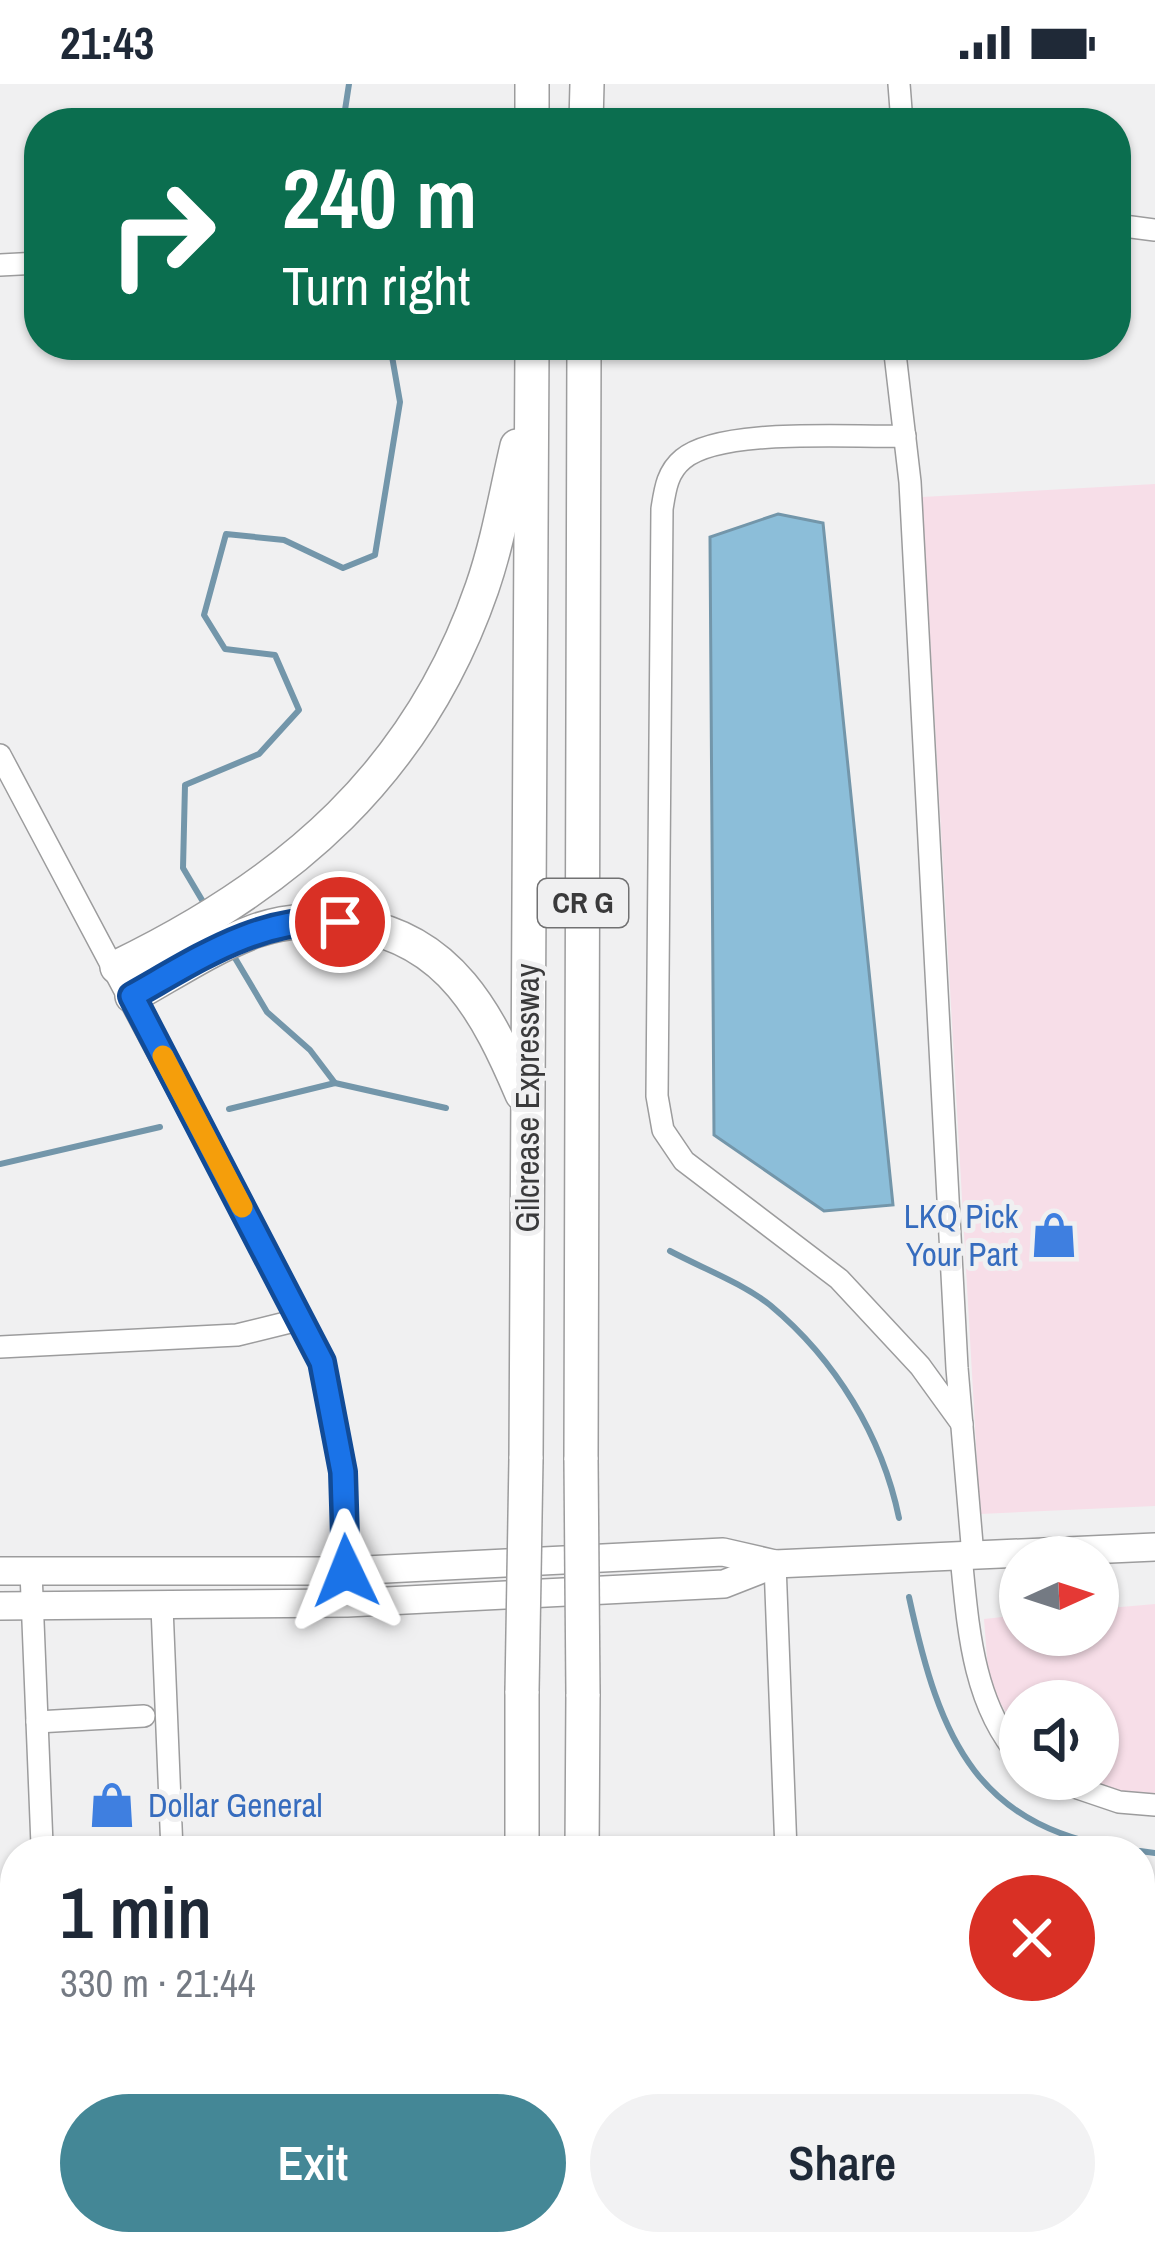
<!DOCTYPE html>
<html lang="en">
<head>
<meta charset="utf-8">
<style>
  :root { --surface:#fff; --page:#f2f2f3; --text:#1f2937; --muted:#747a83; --accent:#448796 }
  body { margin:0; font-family:"Archivo Narrow",sans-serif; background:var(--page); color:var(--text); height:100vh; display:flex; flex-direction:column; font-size:45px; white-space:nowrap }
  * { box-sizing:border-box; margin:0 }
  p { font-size:39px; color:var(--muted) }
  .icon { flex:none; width:66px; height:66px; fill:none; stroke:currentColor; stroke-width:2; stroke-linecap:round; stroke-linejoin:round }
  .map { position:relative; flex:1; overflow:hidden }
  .side { position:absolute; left:0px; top:1752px; width:1155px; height:420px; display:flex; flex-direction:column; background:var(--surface); border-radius:48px 48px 0 0; box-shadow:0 3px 9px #0004 }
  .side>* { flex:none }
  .hud { position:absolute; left:24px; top:24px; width:1107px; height:252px; border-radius:48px; box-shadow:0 3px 9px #0004; background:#0b6e4f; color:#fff; overflow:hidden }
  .needle { width:78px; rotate:87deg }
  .controls { position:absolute; left:999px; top:1452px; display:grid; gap:24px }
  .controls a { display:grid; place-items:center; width:120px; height:120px; border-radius:50%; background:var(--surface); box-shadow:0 3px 9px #0004; font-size:60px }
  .pin { position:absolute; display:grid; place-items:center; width:102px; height:102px; color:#fff; margin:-51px; border:6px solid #fff; border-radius:50%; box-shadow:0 3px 12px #0007 }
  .me { position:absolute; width:132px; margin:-66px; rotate:358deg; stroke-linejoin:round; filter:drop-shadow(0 0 9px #0008) }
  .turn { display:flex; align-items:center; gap:42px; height:252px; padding:0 60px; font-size:54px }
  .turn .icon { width:156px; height:156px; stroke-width:2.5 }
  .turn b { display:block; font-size:84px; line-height:102px }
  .round { display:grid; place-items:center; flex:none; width:126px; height:126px; border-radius:63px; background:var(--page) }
  .headline { display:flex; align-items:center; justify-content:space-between; height:204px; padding:0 60px }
  h1 { font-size:72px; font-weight:600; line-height:90px }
  .cta { display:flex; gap:24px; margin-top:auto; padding:24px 60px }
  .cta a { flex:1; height:138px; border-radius:72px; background:var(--accent); color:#fff; font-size:48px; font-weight:600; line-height:138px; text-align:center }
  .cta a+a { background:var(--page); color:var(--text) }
  .status { display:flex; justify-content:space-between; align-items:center; height:84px; padding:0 60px; background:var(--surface); direction:ltr }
  .status svg { height:33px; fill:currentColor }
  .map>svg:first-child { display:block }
  .industrial { fill:#f7dee8 }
  .water { fill:#8cbed9; stroke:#7396aa; stroke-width:3 }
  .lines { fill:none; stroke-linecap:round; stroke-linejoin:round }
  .stream { stroke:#7396aa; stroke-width:6 }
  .minor-casing { stroke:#9c9c9d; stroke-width:24 }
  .major-casing { stroke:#9c9c9d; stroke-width:30 }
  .highway-casing { stroke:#9c9c9d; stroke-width:36 }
  .minor { stroke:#fff; stroke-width:21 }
  .major { stroke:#fff; stroke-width:27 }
  .highway { stroke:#fff; stroke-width:33 }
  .highway-bridge-casing { stroke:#9c9c9d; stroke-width:36; stroke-linecap:butt }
  .highway-bridge { stroke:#fff; stroke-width:33 }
  .route-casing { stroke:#114b97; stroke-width:30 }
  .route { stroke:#1a73e8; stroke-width:21 }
  .slow { stroke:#f59e0b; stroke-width:21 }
  .labels { text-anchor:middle; stroke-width:10; stroke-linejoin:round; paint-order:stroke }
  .shield { fill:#f0f0f1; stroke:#717172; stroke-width:3 }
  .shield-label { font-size:30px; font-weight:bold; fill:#3a3a3b }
  .street-label { font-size:33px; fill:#3a3a3b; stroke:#f0f0f1 }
  .shop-label { font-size:33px; fill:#366cbe; stroke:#f0f0f1; text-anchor:end }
</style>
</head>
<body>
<div class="status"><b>21:43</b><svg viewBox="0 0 49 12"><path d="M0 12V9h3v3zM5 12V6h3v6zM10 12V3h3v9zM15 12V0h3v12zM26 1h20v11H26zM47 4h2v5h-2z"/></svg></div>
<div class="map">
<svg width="1155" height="2172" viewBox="0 0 1155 2172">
  <rect width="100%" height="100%" fill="#f0f0f1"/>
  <!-- industrial -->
  <g class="industrial">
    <polygon points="1155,400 1155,1422 980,1430 922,413"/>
    <polygon points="1155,1520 1155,1716 1066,1695 1098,1695 1098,1617 1020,1617 1020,1652 989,1600 984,1535 1020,1531 1020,1551 1098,1551 1098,1525"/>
  </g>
  <!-- water -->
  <polygon class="water" points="778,430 823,439 893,1121 824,1127 714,1051 710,453"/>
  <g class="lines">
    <!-- stream -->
    <g class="stream">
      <polyline points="343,39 349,0"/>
      <polyline points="202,816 183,784 185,701 259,670 299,626 275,571 225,565 204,531 226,450 284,456 343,484 375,471 400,318 390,261"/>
      <polyline points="232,869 267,928 310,966 335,999"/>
      <polyline points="229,1025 335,999 446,1024"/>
      <polyline points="0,1080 160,1043"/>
      <path d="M670,1167C702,1184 742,1199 770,1221C836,1276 882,1352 899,1434"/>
      <path d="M909,1513C940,1656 976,1748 1138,1767"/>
      <polyline points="1140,1767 1155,1769"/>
    </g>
    <defs>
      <g id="minor">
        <polyline points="899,0 902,39"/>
        <polyline points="1116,141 1155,146"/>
        <polyline points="0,181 39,179"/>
        <polyline points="894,261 910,398 957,1284 973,1472"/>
        <path d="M905,352C852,354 722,343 683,375C667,388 665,406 662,425L657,1012L663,1046L684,1077L839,1195L920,1282L962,1340"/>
        <polyline points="0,671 322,1278 343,1388 347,1519"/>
        <polyline points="0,1263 237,1251 302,1235"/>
        <path d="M961,1472C968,1541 972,1619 1020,1673"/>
        <polyline points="775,1480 786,1767"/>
        <polyline points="31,1488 42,1761"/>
        <polyline points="162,1523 172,1767"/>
        <polyline points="37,1638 144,1632"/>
        <polyline points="1051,1695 1119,1718 1155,1721"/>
        <polyline points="979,2157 987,2172"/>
      </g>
      <g id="major">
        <polyline points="0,1487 346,1487 723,1468 775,1480 1155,1463"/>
        <polyline points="0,1522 347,1519 724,1500 775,1480"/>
      </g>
      <g id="highway">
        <polyline points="532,39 532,0"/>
        <polyline points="586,39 587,0"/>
        <path d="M117,883C289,800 418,689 482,504C498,458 506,409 517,362"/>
        <path d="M132,912C172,890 212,863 255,847C289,835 321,835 356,841C450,856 488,930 522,1010"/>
        <polyline points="526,1375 532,261"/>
        <polyline points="581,1376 584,261"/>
        <polyline points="522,1767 522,1607"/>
        <polyline points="582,1767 583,1610"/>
        <polyline points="519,2172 519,2157"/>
        <polyline points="579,2172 579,2157"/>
        <polyline points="744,2172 758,2157"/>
      </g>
    </defs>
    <!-- minor casing -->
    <use href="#minor" class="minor-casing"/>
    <!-- major casing -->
    <use href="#major" class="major-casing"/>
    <!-- highway casing -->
    <use href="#highway" class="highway-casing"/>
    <!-- minor -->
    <use href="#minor" class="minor"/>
    <!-- major -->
    <use href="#major" class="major"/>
    <!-- highway -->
    <use href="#highway" class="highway"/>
    <defs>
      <g id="highway-bridge">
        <polyline points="581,1376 583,1610"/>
        <polyline points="522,1607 526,1375"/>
      </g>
    </defs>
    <!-- highway-bridge casing -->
    <use href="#highway-bridge" class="highway-bridge-casing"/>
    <!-- highway-bridge -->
    <use href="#highway-bridge" class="highway-bridge"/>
  </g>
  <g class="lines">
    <defs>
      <path id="route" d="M340,838C261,831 198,875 132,912L322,1278L343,1388L346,1487"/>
    </defs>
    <!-- route casing -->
    <use href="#route" class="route-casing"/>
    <!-- route -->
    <use href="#route" class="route"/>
    <!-- slow -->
    <polyline class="slow" points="163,972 242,1123"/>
  </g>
  <!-- icons -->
  <defs>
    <symbol id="shop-bare" viewBox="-9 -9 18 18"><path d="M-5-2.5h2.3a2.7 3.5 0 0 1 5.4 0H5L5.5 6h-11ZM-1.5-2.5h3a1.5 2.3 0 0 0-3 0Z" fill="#3f7fe0" stroke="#f0f0f1" stroke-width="2.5" paint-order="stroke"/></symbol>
  </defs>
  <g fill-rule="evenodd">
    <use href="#shop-bare" x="1021" y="1118" width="66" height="66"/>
    <use href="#shop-bare" x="79" y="1688" width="66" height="66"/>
  </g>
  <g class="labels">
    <!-- shield labels -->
    <rect class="shield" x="538" y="795" width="90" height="48" rx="9"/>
    <g class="shield-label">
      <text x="583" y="829">CR G</text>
    </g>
    <!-- street labels -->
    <g class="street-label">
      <text transform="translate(527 1014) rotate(-90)" y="12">Gilcrease Expressway</text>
    </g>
    <!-- shop labels -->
    <g class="shop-label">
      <text x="1018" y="1144">LKQ Pick<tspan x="1018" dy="38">Your Part</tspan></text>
      <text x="148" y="1733" text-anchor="start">Dollar General</text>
    </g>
  </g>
</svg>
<div class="controls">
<a><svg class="needle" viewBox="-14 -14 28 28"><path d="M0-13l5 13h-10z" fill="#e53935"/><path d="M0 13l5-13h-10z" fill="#747a83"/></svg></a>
<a><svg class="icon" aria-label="sound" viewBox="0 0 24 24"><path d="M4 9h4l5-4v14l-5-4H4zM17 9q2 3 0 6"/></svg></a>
</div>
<div class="pin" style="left:340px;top:838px;background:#d93025"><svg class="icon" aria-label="arrive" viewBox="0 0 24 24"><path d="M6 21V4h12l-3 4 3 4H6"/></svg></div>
<svg class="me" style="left:346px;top:1487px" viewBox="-20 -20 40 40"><path d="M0-17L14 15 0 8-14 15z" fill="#1a73e8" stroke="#fff" stroke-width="4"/></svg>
<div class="hud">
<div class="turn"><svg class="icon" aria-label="right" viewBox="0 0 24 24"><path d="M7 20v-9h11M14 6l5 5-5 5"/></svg><div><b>240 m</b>Turn right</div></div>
</div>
<section class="side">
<div class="headline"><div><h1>1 min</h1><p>330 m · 21:44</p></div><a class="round" style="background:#d93025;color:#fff"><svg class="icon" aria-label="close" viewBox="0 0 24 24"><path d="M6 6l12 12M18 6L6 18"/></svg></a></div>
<div class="cta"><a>Exit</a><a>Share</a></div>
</section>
</div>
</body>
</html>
